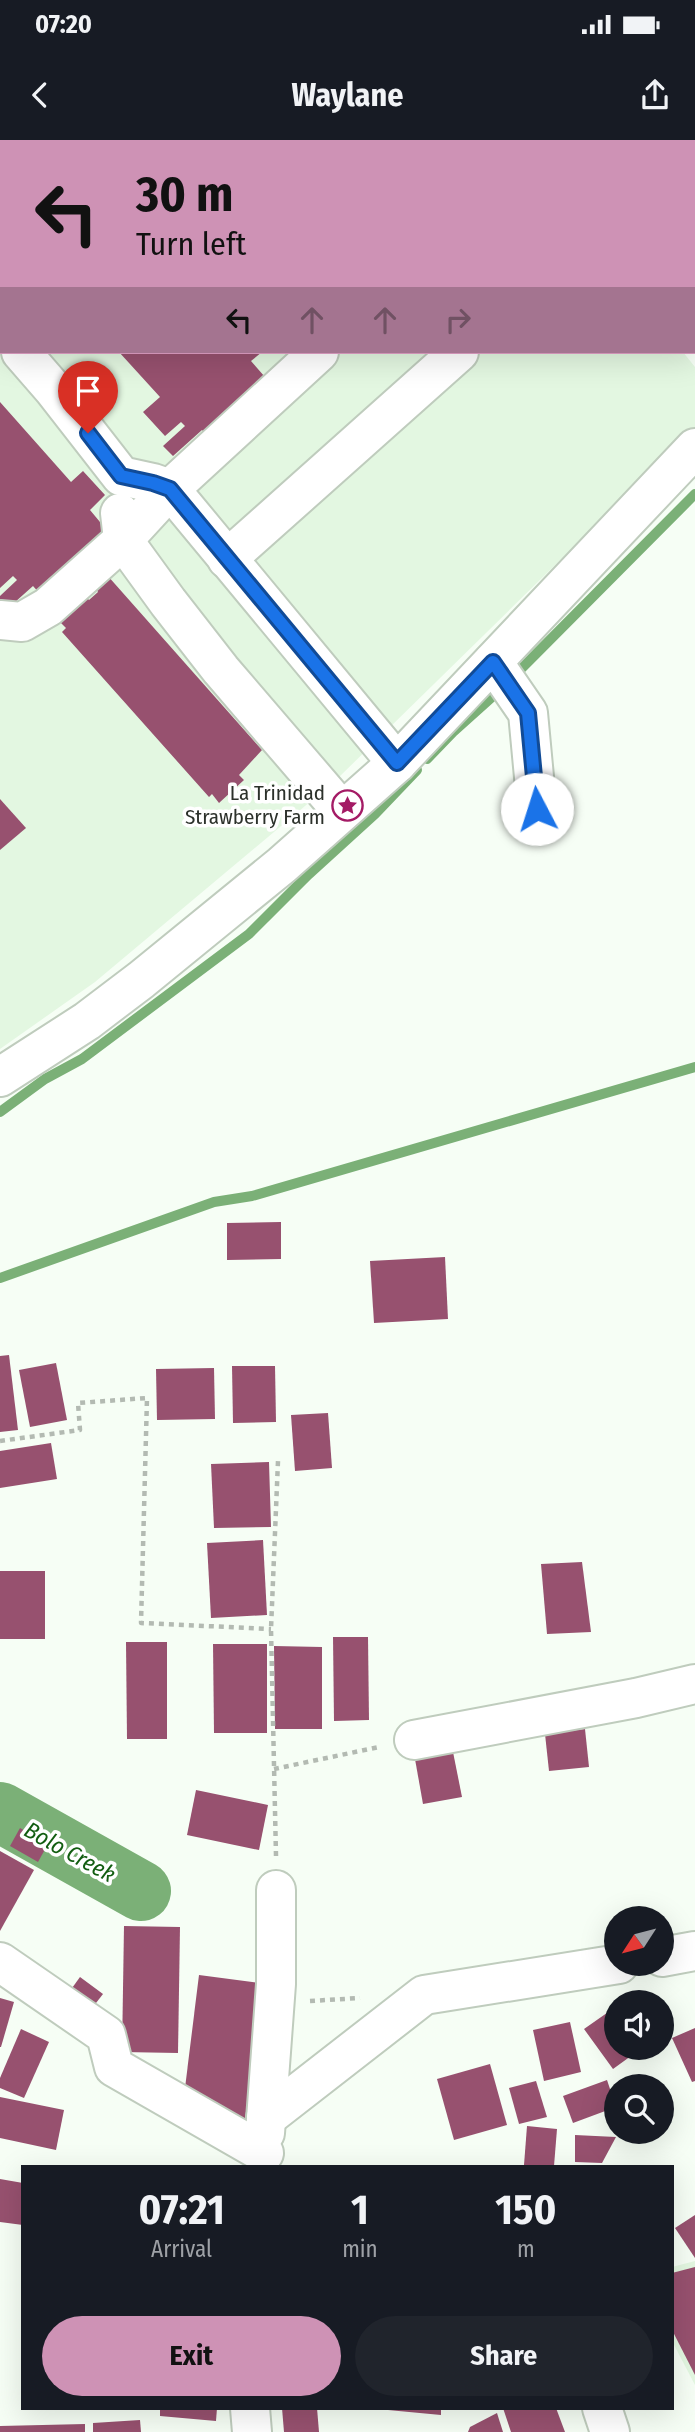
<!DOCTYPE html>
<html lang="en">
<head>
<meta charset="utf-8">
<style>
  :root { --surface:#171b24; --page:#20242c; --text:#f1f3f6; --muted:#9ea1a6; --accent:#ce92b5 }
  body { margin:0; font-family:"Fira Sans Condensed",sans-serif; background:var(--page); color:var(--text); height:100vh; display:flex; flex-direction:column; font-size:26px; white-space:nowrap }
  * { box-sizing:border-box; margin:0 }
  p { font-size:23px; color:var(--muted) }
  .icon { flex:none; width:38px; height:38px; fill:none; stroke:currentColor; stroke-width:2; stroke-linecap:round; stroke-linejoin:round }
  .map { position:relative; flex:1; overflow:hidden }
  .sheet { position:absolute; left:21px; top:2025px; width:653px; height:245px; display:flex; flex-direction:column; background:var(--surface); border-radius:0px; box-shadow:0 7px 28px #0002 }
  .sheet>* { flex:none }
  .banner { position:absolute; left:0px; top:0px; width:696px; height:214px; box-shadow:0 7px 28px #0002; background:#ce92b5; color:#111; overflow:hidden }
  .needle { width:46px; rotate:234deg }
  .fabs { position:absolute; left:604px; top:1766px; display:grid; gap:14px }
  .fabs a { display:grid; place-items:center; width:70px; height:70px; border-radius:50%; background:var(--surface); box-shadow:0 7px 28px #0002; font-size:35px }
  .pin { position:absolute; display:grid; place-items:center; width:60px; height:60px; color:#fff; margin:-72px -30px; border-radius:50% 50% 50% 0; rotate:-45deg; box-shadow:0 0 7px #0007 }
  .pin .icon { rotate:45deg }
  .me { position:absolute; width:77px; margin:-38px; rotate:355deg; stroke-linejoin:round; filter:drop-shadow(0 0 5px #0008) }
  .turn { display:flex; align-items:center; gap:24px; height:147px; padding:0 21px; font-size:32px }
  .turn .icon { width:91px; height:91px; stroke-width:2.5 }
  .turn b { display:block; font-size:49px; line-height:60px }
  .lanes { display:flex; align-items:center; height:66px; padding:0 21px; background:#0003; justify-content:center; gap:35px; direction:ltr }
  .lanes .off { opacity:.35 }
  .eta { display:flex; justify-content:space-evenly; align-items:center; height:119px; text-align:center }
  .eta b { font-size:42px; font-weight:700; line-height:49px }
  .primary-button { display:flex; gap:14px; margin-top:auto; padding:14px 21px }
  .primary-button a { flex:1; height:80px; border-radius:42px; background:var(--accent); color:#111; font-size:28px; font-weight:700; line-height:80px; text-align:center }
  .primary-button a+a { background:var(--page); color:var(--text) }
  .status { display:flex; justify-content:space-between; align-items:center; height:49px; padding:0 35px; background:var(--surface); direction:ltr }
  .status svg { height:19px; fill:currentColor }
  header { display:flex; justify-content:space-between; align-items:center; height:91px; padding:0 21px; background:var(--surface); font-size:32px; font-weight:700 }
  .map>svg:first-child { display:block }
  .built { fill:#e3f7e1 }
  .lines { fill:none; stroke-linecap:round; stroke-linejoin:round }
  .stream { stroke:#7bb077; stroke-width:10 }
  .river { stroke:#7bb077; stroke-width:60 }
  .building { fill:#97516f }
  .minor-casing { stroke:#bfccbd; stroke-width:42 }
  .path { stroke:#b3bab2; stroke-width:4.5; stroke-dasharray:5 5; stroke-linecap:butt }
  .minor { stroke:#fff; stroke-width:38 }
  .route-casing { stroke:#114b97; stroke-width:18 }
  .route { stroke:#1a73e8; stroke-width:12 }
  .labels { text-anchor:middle; stroke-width:7; stroke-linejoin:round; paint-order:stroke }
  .poi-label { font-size:21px; fill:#2c312b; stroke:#fff; text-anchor:end }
  .water-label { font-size:23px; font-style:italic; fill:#125d11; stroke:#fff }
</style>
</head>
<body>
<div class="status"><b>07:20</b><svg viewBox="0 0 49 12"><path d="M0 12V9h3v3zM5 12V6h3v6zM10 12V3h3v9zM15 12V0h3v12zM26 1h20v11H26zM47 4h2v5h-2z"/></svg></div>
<header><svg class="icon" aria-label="back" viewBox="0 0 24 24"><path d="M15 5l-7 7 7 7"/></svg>Waylane<svg class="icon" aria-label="share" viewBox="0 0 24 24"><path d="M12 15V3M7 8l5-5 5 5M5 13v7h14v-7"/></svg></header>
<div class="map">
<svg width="695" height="2292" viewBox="0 0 695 2292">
  <rect width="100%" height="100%" fill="#f6fef5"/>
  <!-- built -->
  <g class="built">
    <polygon points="0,0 508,2 2,2 2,212 683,212 695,227 695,288 336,640 95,842 0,909"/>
    <polygon points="695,2121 695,2245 672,2201 672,2127"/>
  </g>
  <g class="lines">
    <!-- stream -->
    <g class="stream">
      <polyline points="513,537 695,354"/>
      <polyline points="427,619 453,592 502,548"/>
      <polyline points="0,972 45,939 82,919 249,794 308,735 375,674 417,630"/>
      <polyline points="0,1138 214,1062 252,1056 695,927"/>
    </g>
    <!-- river -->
    <polyline class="river" points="0,1672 141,1751"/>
  </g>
  <!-- building -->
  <g class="building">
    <polygon points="119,212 262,212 251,221 272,245 211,300 202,290 173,316 163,306 185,286 181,282 165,296 143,272 160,257"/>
    <polygon points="0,262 71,342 83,331 105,355 90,370 105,388 99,394 103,399 41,455 33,446 5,471 0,465 0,456 17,440 13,436 0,448"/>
    <polygon points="107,435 262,610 239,635 244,640 219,663 212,654 209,657 62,492 66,488 58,480 85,456 89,460 98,452 95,447"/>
    <polygon points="0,659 26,688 0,710"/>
    <polygon points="281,1082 281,1119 227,1120 227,1083"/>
    <polygon points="445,1117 448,1179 374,1183 370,1121"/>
    <polygon points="9,1215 18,1290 0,1292 0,1216"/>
    <polygon points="56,1223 67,1280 30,1287 19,1230"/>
    <polygon points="232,1226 275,1226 276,1282 233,1283"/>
    <polygon points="214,1228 215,1279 157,1280 156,1229"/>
    <polygon points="328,1273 332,1328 295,1331 291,1275"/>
    <polygon points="51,1303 57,1339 0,1348 0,1311"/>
    <polygon points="269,1322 271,1387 214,1388 211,1324"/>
    <polygon points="263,1400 267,1475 211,1478 207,1403"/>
    <polygon points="582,1422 591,1492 547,1494 541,1424"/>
    <rect x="0" y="1431" width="45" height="68"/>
    <polygon points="333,1497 368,1497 369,1580 334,1581"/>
    <polygon points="126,1502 167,1502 167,1599 127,1599"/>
    <polygon points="213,1504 267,1504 267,1593 214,1593"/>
    <polygon points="274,1506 322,1507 322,1589 275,1589"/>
    <polygon points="585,1589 589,1627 549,1631 545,1594"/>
    <polygon points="453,1612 462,1657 423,1664 415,1619"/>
    <polygon points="196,1650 268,1665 259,1710 187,1695"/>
    <polygon points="20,1688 48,1704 38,1722 10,1706"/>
    <polygon points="0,1711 34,1730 0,1791"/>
    <polygon points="124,1786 180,1787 178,1913 122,1912"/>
    <polygon points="199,1835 268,1844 250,1983 184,1956"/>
    <polygon points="80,1837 103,1854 89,1872 67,1855"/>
    <polygon points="0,1858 14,1862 1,1907 0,1907"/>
    <polygon points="614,1868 616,1871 616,1908 642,1908 613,1929 584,1889"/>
    <polygon points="570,1882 581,1932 544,1941 533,1890"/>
    <polygon points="695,1888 695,1941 692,1942 672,1898"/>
    <polygon points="21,1889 49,1902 24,1958 0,1948 0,1938"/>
    <polygon points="490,1924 507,1985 454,2000 437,1939"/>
    <polygon points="607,1940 616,1967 573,1983 563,1956"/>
    <polygon points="536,1941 547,1977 519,1984 509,1948"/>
    <polygon points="0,1957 64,1970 56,2010 0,1998"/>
    <polygon points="527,1986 557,1989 554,2026 524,2025"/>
    <polygon points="575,1995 616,1997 602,2023 575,2022"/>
    <polygon points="0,2039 23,2043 23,2085 0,2082"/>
    <polygon points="695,2075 695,2118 675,2088"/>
    <polygon points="695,2127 695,2235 672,2190 672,2133"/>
    <polygon points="160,2268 217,2268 216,2281 160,2276"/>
    <polygon points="282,2268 317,2268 319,2292 284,2292"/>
    <polygon points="388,2268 441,2268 441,2275 388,2270"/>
    <polygon points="503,2268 556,2268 565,2292 511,2292"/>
    <polygon points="497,2273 503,2292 468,2292 470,2287"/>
    <polygon points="140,2280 141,2292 93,2292 93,2283"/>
    <polygon points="85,2284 85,2292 0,2292 0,2286"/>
  </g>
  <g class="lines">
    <defs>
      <g id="minor">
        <polyline points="170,0 171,2"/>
        <polyline points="443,0 444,2"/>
        <polyline points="549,0 550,2"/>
        <polyline points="629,0 629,2"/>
        <polyline points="0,187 2,189"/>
        <polyline points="21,212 54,250 121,336 153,343 170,349 397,623"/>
        <polyline points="120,373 123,400 168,462 221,530 342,671"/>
        <polyline points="227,419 459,212"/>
        <polyline points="0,480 22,482 48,467 123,400 170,349 319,212"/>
        <polyline points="493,522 528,573 537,669"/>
        <polyline points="0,937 87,881 141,840 282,725 397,623 695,308"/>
        <polyline points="414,1600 636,1558 695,1544"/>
        <polyline points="662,1817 695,1811"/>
        <polyline points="0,1822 106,1895 114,1927 264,2013"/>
        <polyline points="266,1978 424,1855 619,1824"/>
        <polyline points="265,1993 276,1844 276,1750"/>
        <polyline points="250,2268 252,2292"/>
        <polyline points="602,2268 610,2292"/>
      </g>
    </defs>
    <!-- minor casing -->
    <use href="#minor" class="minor-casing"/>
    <!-- path -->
    <g class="path">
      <polyline points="0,1301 80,1290 78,1263 147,1258 141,1483 271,1489"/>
      <polyline points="274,1629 379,1607"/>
      <polyline points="276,1716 271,1489 278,1321"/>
      <polyline points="310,1861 360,1858"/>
    </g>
    <!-- minor -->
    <use href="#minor" class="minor"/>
  </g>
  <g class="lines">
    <defs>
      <polyline id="route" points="88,293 121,336 153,343 170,349 397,623 493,522 528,573 537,669"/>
    </defs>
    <!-- route casing -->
    <use href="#route" class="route-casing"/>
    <!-- route -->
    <use href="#route" class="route"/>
  </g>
  <!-- icons -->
  <defs>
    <symbol id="sight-ring" viewBox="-11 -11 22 22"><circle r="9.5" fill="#fff" stroke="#a41b65" stroke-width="1.5"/><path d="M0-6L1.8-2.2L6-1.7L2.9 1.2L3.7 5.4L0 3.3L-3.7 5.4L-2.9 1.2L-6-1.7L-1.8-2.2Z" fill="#a41b65"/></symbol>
  </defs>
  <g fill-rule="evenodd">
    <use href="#sight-ring" x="330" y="648" width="35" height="35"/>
  </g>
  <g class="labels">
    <!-- poi labels -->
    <g class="poi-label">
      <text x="325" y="660">La Trinidad<tspan x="325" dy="24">Strawberry Farm</tspan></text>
    </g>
    <!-- water labels -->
    <g class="water-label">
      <text transform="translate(70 1712) rotate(29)" y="8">Bolo Creek</text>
    </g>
  </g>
</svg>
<div class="fabs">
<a><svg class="needle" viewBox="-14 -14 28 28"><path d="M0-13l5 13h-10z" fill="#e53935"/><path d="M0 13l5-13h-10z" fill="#9ea1a6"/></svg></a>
<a><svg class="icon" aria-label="sound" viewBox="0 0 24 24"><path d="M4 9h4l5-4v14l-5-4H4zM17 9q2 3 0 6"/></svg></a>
<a><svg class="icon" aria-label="search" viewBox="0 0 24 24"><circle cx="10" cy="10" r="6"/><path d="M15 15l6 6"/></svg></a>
</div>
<div class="pin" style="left:88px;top:293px;background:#d93025"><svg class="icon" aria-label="arrive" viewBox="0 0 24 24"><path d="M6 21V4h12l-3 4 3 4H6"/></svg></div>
<svg class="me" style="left:537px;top:669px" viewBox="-20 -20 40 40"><circle r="19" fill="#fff"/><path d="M0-13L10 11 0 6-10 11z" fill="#1a73e8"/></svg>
<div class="banner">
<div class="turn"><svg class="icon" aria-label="left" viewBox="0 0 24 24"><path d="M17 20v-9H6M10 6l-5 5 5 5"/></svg><div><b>30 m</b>Turn left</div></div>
<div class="lanes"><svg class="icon" aria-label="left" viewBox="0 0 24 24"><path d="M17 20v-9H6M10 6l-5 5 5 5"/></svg><svg class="icon off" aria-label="ahead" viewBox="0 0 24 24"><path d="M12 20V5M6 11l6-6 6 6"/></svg><svg class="icon off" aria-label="ahead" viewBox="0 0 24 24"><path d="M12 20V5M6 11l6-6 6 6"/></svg><svg class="icon off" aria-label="right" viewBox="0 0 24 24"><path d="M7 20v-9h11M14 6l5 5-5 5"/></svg></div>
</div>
<section class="sheet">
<div class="eta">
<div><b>07:21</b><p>Arrival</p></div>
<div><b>1</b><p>min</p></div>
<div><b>150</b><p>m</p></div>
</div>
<div class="primary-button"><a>Exit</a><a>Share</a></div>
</section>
</div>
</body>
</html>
